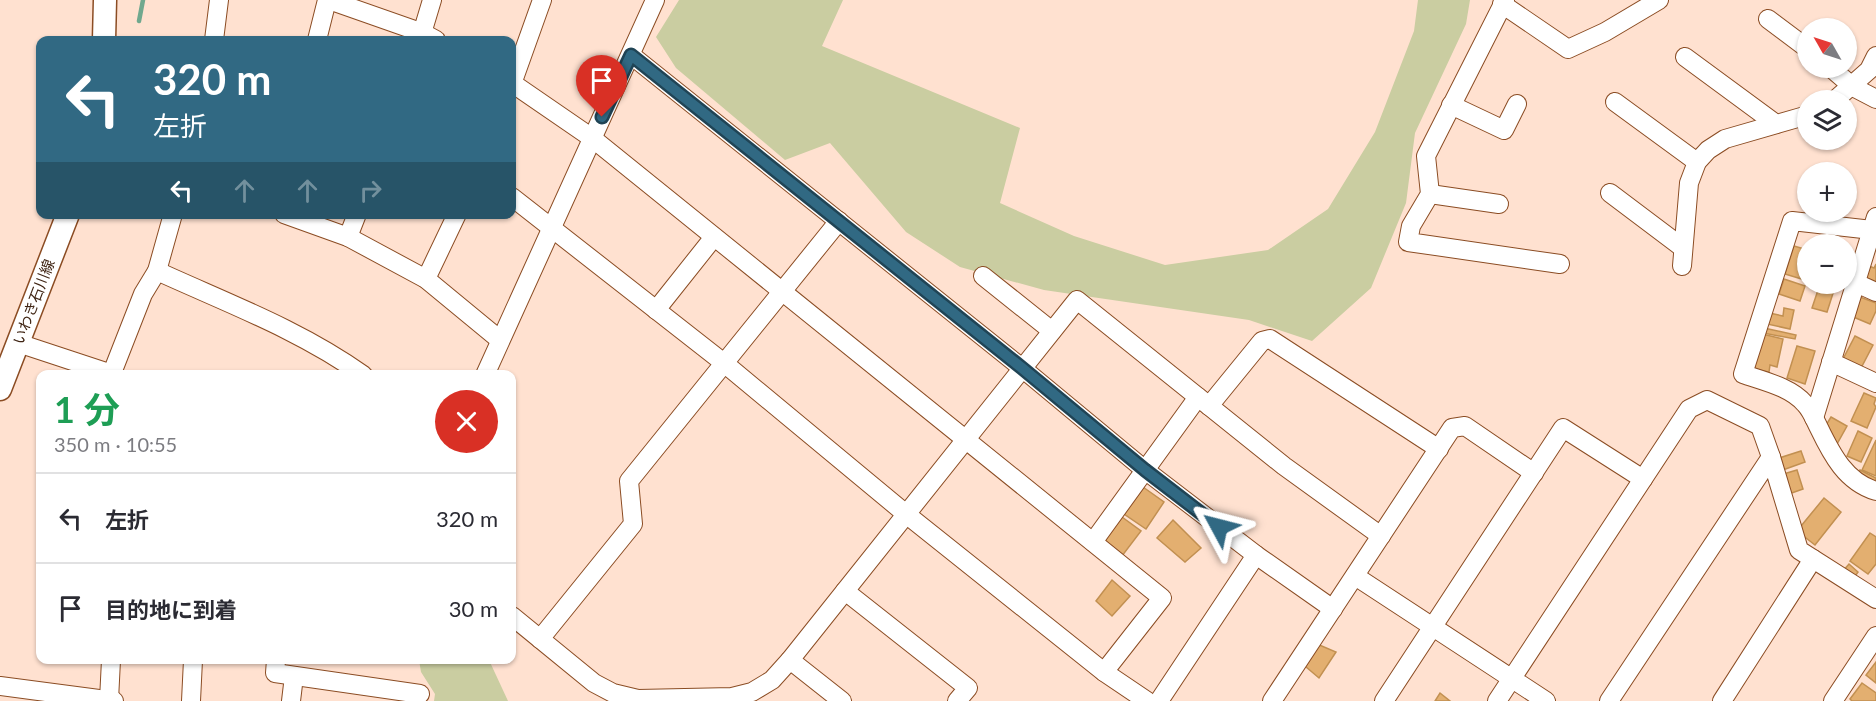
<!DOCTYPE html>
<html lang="ja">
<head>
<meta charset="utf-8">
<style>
  :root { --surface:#fff; --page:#f2f2f3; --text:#2b2b33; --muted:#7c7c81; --line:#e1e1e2 }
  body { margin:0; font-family:Lato,"Noto Sans JP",sans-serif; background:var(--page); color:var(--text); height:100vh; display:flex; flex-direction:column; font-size:22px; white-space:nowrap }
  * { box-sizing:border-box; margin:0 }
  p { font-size:20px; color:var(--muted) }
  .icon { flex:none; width:33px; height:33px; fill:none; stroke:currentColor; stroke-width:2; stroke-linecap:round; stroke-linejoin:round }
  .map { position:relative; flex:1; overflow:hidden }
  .drawer { position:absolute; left:36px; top:370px; width:480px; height:294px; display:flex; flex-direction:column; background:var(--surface); border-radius:12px; box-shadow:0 2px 4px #0004 }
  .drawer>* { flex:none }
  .banner { position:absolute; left:36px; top:36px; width:480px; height:183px; border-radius:12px; box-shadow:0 2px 4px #0004; background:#316983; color:#fff; overflow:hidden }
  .needle { width:39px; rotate:309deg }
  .tools { position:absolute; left:1797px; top:18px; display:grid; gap:12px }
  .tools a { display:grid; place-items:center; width:60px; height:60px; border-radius:50%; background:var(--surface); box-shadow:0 2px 4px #0004; font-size:30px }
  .pin { position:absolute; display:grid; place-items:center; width:51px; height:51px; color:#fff; margin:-62px -26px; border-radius:50% 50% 50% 0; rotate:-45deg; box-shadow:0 0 6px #0007 }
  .pin .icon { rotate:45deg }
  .me { position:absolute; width:66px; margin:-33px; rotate:308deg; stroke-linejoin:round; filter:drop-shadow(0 0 4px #0008) }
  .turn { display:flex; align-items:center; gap:21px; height:126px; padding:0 18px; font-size:27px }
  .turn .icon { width:78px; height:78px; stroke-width:2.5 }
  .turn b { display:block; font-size:42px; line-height:51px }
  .lanes { display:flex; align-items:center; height:57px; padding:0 18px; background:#0003; justify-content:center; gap:30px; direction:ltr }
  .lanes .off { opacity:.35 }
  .round { display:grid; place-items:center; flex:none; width:63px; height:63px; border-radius:32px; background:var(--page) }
  .headline { display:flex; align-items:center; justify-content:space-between; height:102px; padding:0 18px }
  h1 { font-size:36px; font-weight:700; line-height:45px; color:#1e9e55 }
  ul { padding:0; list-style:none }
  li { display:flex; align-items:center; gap:18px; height:90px; padding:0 18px; border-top:2px solid var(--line) }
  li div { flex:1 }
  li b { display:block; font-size:22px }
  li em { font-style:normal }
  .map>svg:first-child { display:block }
  .green { fill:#cacda1 }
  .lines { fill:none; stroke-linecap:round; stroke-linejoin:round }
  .stream { stroke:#70a88e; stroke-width:4.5 }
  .building { fill:#e3af70; stroke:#c29051; stroke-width:1.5 }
  .minor-casing { stroke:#8b4c23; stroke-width:20 }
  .major-casing { stroke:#8b4c23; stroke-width:25 }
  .minor { stroke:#fff; stroke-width:18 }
  .major { stroke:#fff; stroke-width:22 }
  .route-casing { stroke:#204455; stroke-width:15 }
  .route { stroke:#316983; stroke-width:10 }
  .labels { text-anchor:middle; stroke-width:6; stroke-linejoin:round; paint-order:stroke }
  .street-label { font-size:15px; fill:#3f2413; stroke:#fff }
</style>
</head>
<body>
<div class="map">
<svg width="1876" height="701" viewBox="0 0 1876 701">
  <rect width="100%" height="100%" fill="#ffe1d0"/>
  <!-- green -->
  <g class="green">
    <polygon points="679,0 843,0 822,46 1020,128 1000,203 1074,236 1165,265 1268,250 1328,209 1375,132 1414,31 1418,0 1470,0 1466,24 1415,133 1406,203 1371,288 1312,341 1249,320 1044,290 960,267 906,232 830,143 785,160 676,68 656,37"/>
    <polygon points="419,660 489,660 508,701 434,701 435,694 421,672"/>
  </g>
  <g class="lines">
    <!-- stream -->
    <polyline class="stream" points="139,21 143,0"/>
  </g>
  <!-- building -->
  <g class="building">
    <polygon points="1794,246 1808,250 1808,281 1785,274"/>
    <polygon points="1876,264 1876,286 1863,280 1869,266 1874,268"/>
    <polygon points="1784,279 1805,286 1800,301 1779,294"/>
    <polygon points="1820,284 1835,287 1827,312 1812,308"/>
    <polygon points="1860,297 1876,303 1876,311 1870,324 1851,316"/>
    <polygon points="1784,308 1794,310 1790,329 1767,324 1769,313 1783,316"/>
    <polygon points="1764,328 1796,335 1795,339 1763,333"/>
    <polygon points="1762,334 1783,339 1777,367 1770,365 1769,372 1754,369"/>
    <polygon points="1855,336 1873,345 1860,370 1842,361"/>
    <polygon points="1797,346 1815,351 1805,384 1787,378"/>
    <polygon points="1864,393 1876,398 1874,404 1876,407 1867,428 1851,421"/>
    <polygon points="1831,417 1847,426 1837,444 1823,430"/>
    <polygon points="1858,431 1872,438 1861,462 1847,456"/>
    <polygon points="1876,440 1876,476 1862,470"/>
    <polygon points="1801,451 1805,462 1780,471 1776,459"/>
    <polygon points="1797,470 1803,489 1786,495 1780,475"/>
    <polygon points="1860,470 1876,478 1873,488 1856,480"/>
    <polygon points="1143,487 1164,502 1146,529 1124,514"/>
    <polygon points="1824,498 1841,512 1815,545 1797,531"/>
    <polygon points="1122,517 1141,531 1122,556 1104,541"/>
    <polygon points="1173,520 1201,548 1185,562 1157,538"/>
    <polygon points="1870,533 1876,537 1876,564 1868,574 1850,561"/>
    <polygon points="1849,564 1858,572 1853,579 1843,571"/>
    <polygon points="1112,580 1130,596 1112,616 1096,601"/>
    <polygon points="1317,644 1336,652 1319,678 1299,661"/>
    <polygon points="1876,662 1876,683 1866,675"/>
    <polygon points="1862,683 1876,693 1876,701 1852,701 1850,699"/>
    <polygon points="1440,693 1450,701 1435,701"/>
  </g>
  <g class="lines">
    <defs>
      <g id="minor">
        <polyline points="329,0 423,33 436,40"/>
        <polyline points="1505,0 1426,156 1430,194 1411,226 1408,242 1560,264"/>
        <polyline points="1502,4 1568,49 1605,32 1659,0"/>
        <polyline points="1768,19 1808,49"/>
        <polyline points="214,40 219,0"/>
        <polyline points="317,40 327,0"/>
        <polyline points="420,40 432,0"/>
        <polyline points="631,55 1022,368 1145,470 1256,555 1159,701"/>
        <polyline points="1685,57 1776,124"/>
        <polyline points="1831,68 1853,87 1876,99"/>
        <polyline points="512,83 592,138 1162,598 1104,672"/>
        <polyline points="512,84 542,0"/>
        <polyline points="1835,100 1869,70 1876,56"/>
        <polyline points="1615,102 1697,162"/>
        <polyline points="1451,105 1504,130 1517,104"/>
        <polyline points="1610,193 1683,248"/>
        <polyline points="1430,194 1499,204"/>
        <polyline points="512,197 724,363 906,514 1104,672 1147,701"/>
        <polyline points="284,214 348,237 426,279 500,340"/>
        <path d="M1872,230L1792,221L1743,374C1763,381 1791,387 1805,404C1811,410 1815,420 1819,428C1832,455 1846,482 1876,491"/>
        <polyline points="348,237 357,214"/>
        <polyline points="1682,266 1689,183 1697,162 1708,150 1725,139 1808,115"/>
        <path d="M157,271C227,303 300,330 363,375"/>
        <polyline points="983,276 1052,331"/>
        <polyline points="426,279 457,214"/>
        <polyline points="1856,283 1876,292"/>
        <polyline points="656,310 714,237"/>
        <polyline points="18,343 115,375"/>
        <polyline points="1831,362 1876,383"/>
        <polyline points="112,373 143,294 157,271 173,214"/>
        <polyline points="485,375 655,0"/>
        <polyline points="1209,406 1262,341 1270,339 1439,449"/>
        <polyline points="1814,418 1876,217"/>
        <polyline points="1093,542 1198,397"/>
        <polyline points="1256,555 1333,609"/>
        <polyline points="1355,576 1546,701"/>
        <polyline points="845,591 968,688 957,701"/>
        <polyline points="512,616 594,683 613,693 638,699 732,697 752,692 772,680 790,660 1077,300 1284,466 1381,536"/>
        <polyline points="540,639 633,524 629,481 839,221"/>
        <polyline points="276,660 275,673 420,694"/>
        <polyline points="790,660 842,701"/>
        <polyline points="0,686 114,701"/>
        <polyline points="109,700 111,660"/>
        <polyline points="191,701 193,660"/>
        <polyline points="291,701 294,676"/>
        <polyline points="1272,701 1452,428 1465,426 1534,473"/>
        <polyline points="1384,701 1563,428 1643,479"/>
        <polyline points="1497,701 1689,409 1707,400 1760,426 1771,457"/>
        <polyline points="1609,701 1771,457 1799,550 1876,599"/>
        <polyline points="1722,701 1813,559"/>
        <polyline points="1833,701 1876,636"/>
      </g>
      <g id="major">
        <polyline points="104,40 105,0"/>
        <polyline points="0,389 68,214"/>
      </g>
    </defs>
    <!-- minor casing -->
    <use href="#minor" class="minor-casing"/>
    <!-- major casing -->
    <use href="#major" class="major-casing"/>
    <!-- minor -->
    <use href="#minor" class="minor"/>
    <!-- major -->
    <use href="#major" class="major"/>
  </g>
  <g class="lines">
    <defs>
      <polyline id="route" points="602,117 631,55 1022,368 1145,470 1219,527"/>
    </defs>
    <!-- route casing -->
    <use href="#route" class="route-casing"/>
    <!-- route -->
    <use href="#route" class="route"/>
  </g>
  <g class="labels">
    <!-- street labels -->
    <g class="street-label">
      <text transform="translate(34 302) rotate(-69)" y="5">いわき石川線</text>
    </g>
  </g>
</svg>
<div class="tools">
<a><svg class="needle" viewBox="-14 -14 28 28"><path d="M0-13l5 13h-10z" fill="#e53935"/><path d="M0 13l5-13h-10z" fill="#7c7c81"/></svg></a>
<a><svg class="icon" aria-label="layers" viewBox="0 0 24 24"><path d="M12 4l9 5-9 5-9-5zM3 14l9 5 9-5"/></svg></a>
<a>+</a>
<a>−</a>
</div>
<div class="pin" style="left:602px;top:117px;background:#d93025"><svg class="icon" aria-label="arrive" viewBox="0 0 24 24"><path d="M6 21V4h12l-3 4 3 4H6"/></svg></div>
<svg class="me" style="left:1219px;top:527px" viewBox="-20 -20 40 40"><path d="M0-17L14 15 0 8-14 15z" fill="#316983" stroke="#fff" stroke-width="4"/></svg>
<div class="banner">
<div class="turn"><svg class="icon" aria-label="left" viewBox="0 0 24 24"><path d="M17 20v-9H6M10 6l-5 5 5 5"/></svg><div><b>320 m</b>左折</div></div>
<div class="lanes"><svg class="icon" aria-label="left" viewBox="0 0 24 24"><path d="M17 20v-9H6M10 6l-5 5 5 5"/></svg><svg class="icon off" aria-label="ahead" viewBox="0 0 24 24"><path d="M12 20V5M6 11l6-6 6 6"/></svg><svg class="icon off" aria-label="ahead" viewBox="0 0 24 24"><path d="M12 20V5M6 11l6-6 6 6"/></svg><svg class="icon off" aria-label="right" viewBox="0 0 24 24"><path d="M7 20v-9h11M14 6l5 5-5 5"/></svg></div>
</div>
<section class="drawer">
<div class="headline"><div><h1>1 分</h1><p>350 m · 10:55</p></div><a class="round" style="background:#d93025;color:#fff"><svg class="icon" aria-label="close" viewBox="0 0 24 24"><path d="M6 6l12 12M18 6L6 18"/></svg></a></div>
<ul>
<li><svg class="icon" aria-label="left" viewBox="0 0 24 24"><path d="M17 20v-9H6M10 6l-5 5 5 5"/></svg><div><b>左折</b></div><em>320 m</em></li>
<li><svg class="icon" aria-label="arrive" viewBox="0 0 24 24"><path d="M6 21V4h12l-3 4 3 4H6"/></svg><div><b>目的地に到着</b></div><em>30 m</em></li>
</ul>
</section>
</div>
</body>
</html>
